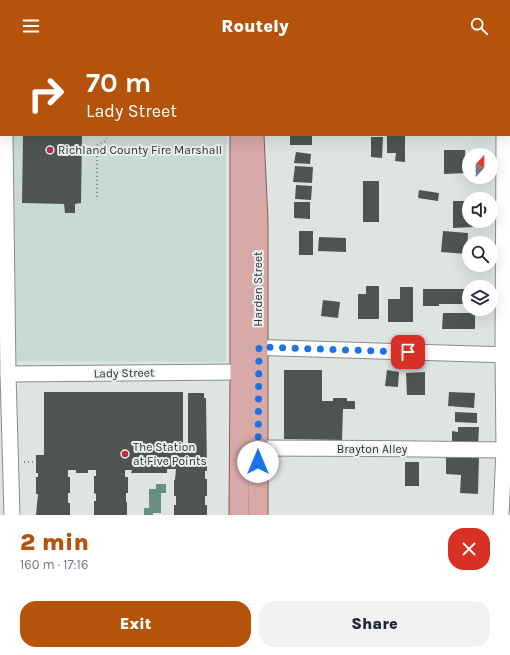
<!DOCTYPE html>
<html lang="en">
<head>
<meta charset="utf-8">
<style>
  :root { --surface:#fff; --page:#f2f2f3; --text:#1f2937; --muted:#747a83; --accent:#b45309 }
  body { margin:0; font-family:Karla,sans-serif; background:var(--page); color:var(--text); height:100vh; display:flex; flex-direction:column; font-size:15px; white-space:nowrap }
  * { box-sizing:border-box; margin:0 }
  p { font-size:13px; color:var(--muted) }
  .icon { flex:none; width:22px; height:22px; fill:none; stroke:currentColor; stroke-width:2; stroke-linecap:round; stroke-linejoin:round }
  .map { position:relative; height:463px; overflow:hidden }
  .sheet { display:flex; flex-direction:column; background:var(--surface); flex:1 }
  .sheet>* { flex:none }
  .guide { position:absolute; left:0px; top:0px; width:510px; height:84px; box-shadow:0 4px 16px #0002; background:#b45309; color:#fff; overflow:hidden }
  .needle { width:26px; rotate:21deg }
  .controls { position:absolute; left:462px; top:96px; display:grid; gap:8px }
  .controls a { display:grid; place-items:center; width:36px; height:36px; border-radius:50%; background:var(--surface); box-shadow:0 4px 16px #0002; font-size:20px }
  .pin { position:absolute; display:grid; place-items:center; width:34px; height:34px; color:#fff; margin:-17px; border-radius:8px; box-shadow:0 2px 6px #0006 }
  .me { position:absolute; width:44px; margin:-22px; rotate:0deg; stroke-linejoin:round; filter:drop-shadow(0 0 3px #0008) }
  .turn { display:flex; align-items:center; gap:14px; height:84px; padding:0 20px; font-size:18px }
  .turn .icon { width:52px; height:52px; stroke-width:2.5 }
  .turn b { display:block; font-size:28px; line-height:34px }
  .round { display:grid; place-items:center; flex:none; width:42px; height:42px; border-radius:16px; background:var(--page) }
  .head { display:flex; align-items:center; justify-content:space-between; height:68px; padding:0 20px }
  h1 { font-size:24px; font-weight:800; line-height:30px; color:var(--accent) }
  .action { display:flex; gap:8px; margin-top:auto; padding:8px 20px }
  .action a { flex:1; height:46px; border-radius:16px; background:var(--accent); color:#fff; font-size:16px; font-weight:800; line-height:46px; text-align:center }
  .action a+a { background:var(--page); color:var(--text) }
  header { display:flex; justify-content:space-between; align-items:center; height:52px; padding:0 20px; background:var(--accent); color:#fff; font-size:18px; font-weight:800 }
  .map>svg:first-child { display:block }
  .built { fill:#cbd9d4 }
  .water { fill:#698e83 }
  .building { fill:#4f5452 }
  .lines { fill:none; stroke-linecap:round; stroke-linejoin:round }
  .minor-casing { stroke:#888d8b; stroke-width:17 }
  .major-casing { stroke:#8c5a58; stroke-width:21 }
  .path { stroke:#868a89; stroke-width:2; stroke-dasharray:1 3; stroke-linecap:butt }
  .minor { stroke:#fff; stroke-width:15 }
  .major { stroke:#d7a9a7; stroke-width:19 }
  .route { stroke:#1a73e8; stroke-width:7; stroke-dasharray:0 12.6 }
  .poi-dot { fill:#be2e3b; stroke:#ebf1ef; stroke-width:1.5 }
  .labels { text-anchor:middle; stroke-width:4; stroke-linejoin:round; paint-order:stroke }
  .poi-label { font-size:12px; fill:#313332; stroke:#ebf1ef; text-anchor:start }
  .street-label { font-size:12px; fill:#313332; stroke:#ebf1ef }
</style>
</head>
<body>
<header><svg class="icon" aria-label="menu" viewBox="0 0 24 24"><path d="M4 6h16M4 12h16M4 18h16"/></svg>Routely<svg class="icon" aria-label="search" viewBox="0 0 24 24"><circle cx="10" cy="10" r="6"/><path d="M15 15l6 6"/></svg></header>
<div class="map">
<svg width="510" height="463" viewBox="0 0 510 463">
  <rect width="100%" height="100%" fill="#dee4e2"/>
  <!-- built -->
  <polygon class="built" points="0,0 226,0 1,1 1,83 226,83 226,310 0,309"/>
  <!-- water -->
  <polygon class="water" points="156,432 166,432 166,441 161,441 161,461 153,461 153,463 144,463 144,456 149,456 149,437 156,437"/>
  <!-- building -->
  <g class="building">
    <polygon points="23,83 82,83 81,151 75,152 75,161 65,161 64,152 22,151"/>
    <rect x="290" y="83" width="22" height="10"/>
    <polygon points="387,84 405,84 405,110 395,109 396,101 387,101"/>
    <polygon points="371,85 383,85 382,106 371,105"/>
    <polygon points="444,98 465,98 466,121 444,122"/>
    <polygon points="296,100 311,102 310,112 294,111"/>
    <polygon points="295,114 313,115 312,131 293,130"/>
    <rect x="363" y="129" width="16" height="41"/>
    <polygon points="296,133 312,134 311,148 295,147"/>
    <polygon points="419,138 439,141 438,149 418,146"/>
    <polygon points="453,149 469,149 469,169 473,169 474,175 453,176"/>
    <polygon points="294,150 310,150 310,167 294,166"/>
    <rect x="299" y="179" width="14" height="24"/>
    <polygon points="443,179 468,181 467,202 441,200"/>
    <polygon points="319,185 346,186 346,200 318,199"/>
    <polygon points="366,234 379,234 379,267 358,267 358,242 366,242"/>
    <polygon points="400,235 413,235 413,270 388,270 388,247 400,247"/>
    <polygon points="423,237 469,237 469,252 439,252 439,254 423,254"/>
    <polygon points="323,248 340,250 338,266 321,264"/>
    <polygon points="443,261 475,261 475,277 442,277"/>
    <polygon points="284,318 322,318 322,349 333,349 333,346 347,346 347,349 355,349 355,357 343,357 342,388 284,387"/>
    <polygon points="387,318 399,320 398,335 385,334"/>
    <polygon points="425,320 425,343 407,343 406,321"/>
    <polygon points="44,340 183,340 183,397 188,397 188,341 204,341 204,346 206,346 207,419 205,419 205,427 207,427 207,444 205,444 205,453 207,453 207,463 174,463 174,453 176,453 176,444 174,444 174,428 175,428 176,417 167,417 167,421 131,421 132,418 125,418 125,425 128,425 128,441 126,441 126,450 127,450 127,463 94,463 94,449 96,449 96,442 94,441 94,424 96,424 96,418 88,418 88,421 76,421 76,418 68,418 68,425 70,425 70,441 68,441 68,451 70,451 70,463 36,463 38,442 36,442 36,425 38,425 38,421 36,421 36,403 44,403"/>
    <polygon points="449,340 475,341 474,356 448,354"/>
    <polygon points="455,360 477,361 477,371 455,370"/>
    <polygon points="458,375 479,375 478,395 452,394 452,379 458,380"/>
    <polygon points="446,404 479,405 478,442 460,441 461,423 446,422"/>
    <rect x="405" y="410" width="14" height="24"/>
  </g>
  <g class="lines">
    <defs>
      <g id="minor">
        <polyline points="3,0 3,1"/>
        <polyline points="504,0 504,1"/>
        <polyline points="509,59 510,59"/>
        <polyline points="5,83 8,322 12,463"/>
        <polyline points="247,295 510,303"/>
        <polyline points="8,322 240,320"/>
        <path d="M247,396C333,396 418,397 504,398"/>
        <polyline points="501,463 504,398 503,303 504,83"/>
      </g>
      <g id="major">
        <polyline points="240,1 240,0"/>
        <polyline points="255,1 255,0"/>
        <polyline points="254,83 258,169 258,463"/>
        <polyline points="239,463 240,320 240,83"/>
      </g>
    </defs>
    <!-- minor casing -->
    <use href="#minor" class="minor-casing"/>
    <!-- major casing -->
    <use href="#major" class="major-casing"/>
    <!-- path -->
    <g class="path">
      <polyline points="377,1 377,0"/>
      <polyline points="97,145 97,93 105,89 107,86"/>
      <polyline points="24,410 36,410"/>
    </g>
    <!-- minor -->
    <use href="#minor" class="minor"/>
    <!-- major -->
    <use href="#major" class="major"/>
  </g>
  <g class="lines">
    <!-- route -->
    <polyline class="route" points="258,410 259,295 408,300"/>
  </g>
  <!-- markers -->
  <g class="poi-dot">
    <circle cx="50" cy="98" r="4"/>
    <circle cx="125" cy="402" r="4"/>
  </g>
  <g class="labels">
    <!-- poi labels -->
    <g class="poi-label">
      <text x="58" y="102">Richland County Fire Marshall</text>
      <text x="133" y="399">The Station<tspan x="133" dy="14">at Five Points</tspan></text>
    </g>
    <!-- street labels -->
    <g class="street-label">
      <text transform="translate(258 237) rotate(-90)" y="4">Harden Street</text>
      <text transform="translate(124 321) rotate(-1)" y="4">Lady Street</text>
      <text x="372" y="401">Brayton Alley</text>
    </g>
  </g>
</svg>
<div class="controls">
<a><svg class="needle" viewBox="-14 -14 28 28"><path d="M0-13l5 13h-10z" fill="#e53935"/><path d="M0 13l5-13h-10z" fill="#747a83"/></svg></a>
<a><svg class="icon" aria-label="sound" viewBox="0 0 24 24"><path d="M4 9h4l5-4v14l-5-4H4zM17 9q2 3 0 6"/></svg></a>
<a><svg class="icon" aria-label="search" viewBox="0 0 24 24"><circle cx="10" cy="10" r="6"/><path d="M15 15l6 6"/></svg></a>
<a><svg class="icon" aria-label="layers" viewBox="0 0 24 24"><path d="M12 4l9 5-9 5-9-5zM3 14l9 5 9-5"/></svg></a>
</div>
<div class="pin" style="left:408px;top:300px;background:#d93025"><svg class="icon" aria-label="arrive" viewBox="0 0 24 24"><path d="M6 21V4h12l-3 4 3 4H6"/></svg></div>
<svg class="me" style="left:258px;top:410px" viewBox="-20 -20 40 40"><circle r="19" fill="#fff"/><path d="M0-13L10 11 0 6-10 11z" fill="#1a73e8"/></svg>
<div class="guide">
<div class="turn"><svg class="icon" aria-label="right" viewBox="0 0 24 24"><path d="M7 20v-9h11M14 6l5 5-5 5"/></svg><div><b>70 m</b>Lady Street</div></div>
</div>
</div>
<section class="sheet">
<div class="head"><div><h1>2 min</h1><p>160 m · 17:16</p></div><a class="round" style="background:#d93025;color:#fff"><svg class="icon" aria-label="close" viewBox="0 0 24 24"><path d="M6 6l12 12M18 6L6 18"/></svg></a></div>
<div class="action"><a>Exit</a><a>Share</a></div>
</section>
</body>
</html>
